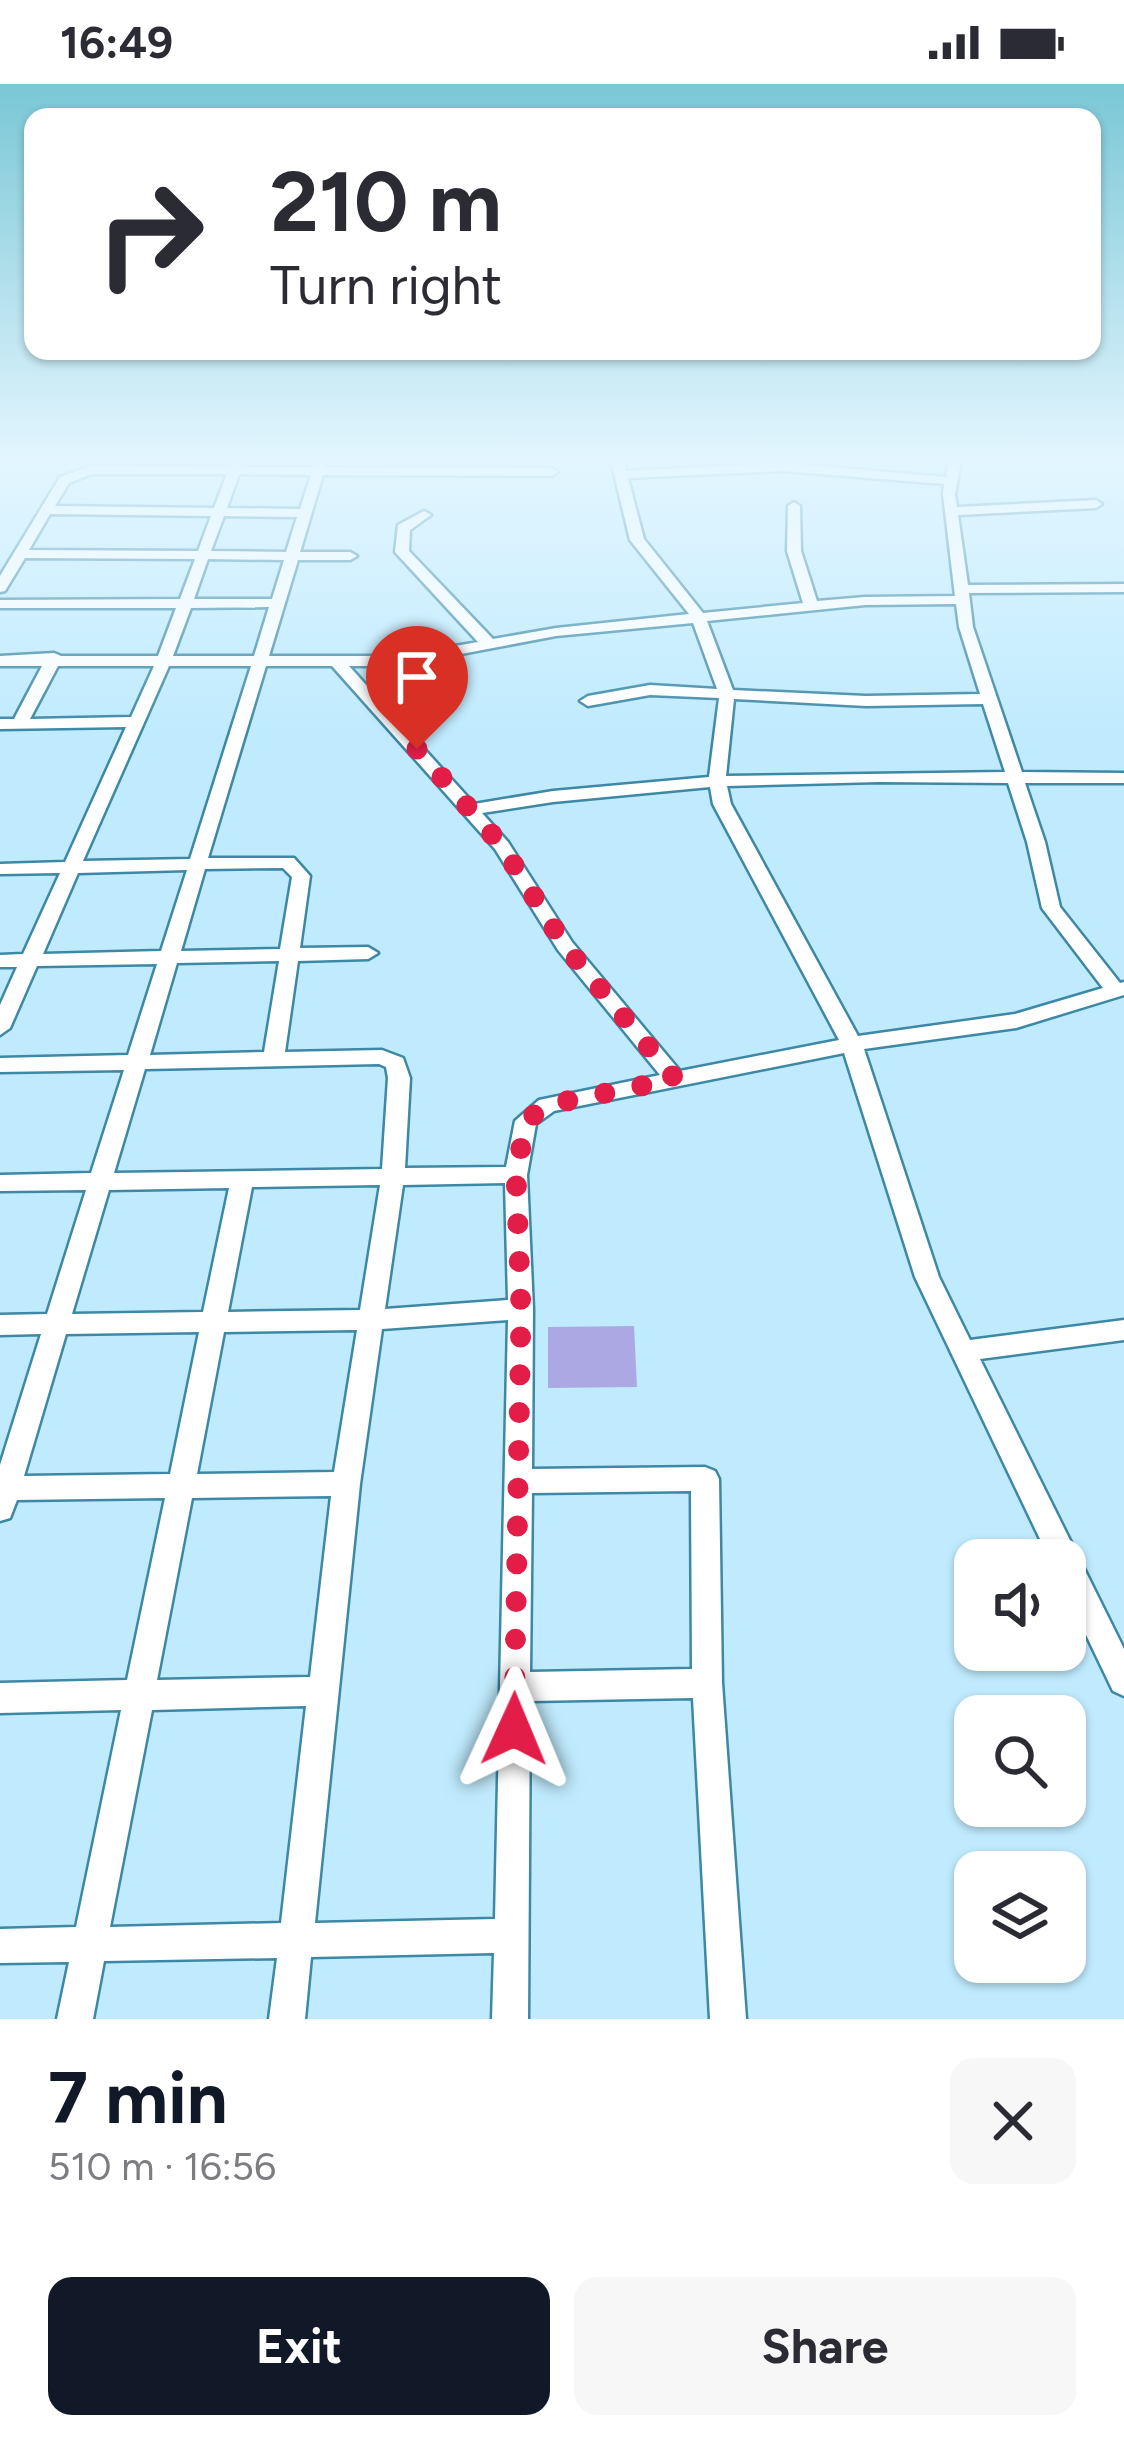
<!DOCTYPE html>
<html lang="en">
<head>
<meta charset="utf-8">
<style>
  :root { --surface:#fff; --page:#f7f7f7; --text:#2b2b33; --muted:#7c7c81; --accent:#111827 }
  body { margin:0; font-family:Figtree,sans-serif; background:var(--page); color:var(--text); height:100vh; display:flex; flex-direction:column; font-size:45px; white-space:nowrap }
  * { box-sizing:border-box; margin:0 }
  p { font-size:39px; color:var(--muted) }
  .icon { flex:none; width:66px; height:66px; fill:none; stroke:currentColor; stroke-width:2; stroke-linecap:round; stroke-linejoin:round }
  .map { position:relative; height:1935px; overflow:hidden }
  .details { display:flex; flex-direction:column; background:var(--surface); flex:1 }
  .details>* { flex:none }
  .hud { position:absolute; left:24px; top:24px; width:1077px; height:252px; border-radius:24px; box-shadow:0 3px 9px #0004; background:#fff; color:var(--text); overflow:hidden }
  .buttons { position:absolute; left:954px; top:1455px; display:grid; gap:24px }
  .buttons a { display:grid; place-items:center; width:132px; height:132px; border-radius:24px; background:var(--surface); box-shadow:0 3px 9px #0004; font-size:60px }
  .pin { position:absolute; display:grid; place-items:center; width:102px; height:102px; color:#fff; margin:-123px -51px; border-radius:50% 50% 50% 0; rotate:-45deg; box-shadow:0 0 12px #0007 }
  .pin .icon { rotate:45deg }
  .me { position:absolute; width:132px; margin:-66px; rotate:1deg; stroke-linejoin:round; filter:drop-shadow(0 0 9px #0008) }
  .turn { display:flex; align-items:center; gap:42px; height:252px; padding:0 48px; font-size:54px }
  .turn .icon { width:156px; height:156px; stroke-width:2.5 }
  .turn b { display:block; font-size:84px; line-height:102px }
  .round { display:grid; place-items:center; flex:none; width:126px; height:126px; border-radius:24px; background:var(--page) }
  .overview { display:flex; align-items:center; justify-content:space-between; height:204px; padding:0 48px }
  h1 { font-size:72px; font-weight:700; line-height:90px; color:var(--accent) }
  .primary-button { display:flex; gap:24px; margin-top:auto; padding:24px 48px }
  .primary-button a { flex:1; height:138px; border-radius:24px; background:var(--accent); color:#fff; font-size:48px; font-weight:700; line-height:138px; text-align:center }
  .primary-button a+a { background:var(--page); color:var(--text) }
  .status { display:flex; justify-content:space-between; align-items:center; height:84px; padding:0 60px; background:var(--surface); direction:ltr }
  .status svg { height:33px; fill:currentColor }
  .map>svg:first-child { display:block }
  .building { fill:#aca8e4 }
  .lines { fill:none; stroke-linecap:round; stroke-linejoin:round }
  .minor-casing { stroke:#3d88a5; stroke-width:5 }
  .minor { fill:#fff; fill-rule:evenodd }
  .route { stroke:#e11d48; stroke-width:21; stroke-dasharray:0 37.8 }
</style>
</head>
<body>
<div class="status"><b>16:49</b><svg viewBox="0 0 49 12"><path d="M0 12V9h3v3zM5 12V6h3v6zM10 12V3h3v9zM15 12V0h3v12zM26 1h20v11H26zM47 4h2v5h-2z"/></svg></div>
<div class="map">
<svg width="1124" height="1935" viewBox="0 0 1124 1935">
  <rect width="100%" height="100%" fill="#c0ebfe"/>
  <!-- building -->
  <polygon class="building" points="634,1242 637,1303 548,1304 548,1243"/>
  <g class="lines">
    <defs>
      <path id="minor" d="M232,377H244L242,383H313L315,377H327L325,383L552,384L558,388L552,392L323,391L300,468H350L357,472L350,476H298L269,572H398L478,558L395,468L398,441L424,427L431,431L410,446L409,467L493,555L556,544L689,530L630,456L611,377H623L626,387L783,379L946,393L949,377H961L955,410L957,423L1096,416L1102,420L1096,424L958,431L968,501L1124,500V508L969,509L973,543L1022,688L1124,689V699H1025L1045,758L1060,823L1120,899L1124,898V911L1016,944L864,965L939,1193L970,1256L1124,1236V1256L980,1275L1124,1565V1612L1113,1607L1065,1507V1476H1050L915,1193L844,969L554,1027L536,1040L527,1091L533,1225L532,1385L705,1383L715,1387L719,1395L722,1599L746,1935H710L693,1614L530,1617L528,1935H492L494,1869L311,1873L305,1935H269L277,1874L104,1877L93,1935H57L69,1878L0,1879V1845L76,1843L121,1626L0,1629V1599L127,1596L165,1414L17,1416L10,1434L0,1437V1381L41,1250L0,1251V1231L47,1230L86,1106L0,1107V1091L91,1089L124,986L0,988V974L128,971L157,880L37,882L10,944L0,951V921L17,883H0V871L23,870L60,789L0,790V780L65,778L126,643L0,645V635H14L42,582H0V572L54,569L61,572H158L176,524H0V516L180,515L195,475L25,474L5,507L0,508V492L60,393L91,382L230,383ZM783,387L944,400L943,410L955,512L865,513L817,517L801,467L800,422L794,418L788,422L787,467L803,519L703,529L644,455L628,394ZM92,390H227L214,424L55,422L69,399ZM239,390L311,391L300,425L227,424ZM50,430L211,432L198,467L29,466ZM224,432L297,433L286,468L211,467ZM208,475L284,476L272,515H194ZM956,520L959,543L980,610L866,612L733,606L707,537L865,521ZM269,523L254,572H173L191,524ZM693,539L717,605L650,601L588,612L580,617L588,622L650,611L719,614L709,693L553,707L474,720L349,582H398L556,552ZM58,582H154L131,633L30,635ZM169,582H251L190,775L83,777ZM266,582H332L495,765L558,866L660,991L539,1016L515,1037L506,1083L405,1084L410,994L403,974L382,966L285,968L298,877L368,875L378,869L368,863L300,864L310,792L294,774H208ZM734,615L866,622L983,620L1005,688L726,692ZM879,698L1008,699L1027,758L1042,824L1103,904L1015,930L858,952L731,720L727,702ZM710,703L713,720L839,956L680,987L572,858L508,758L482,729L553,718ZM283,784L292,793L280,865L181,867L205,785ZM187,786L161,867L43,870L78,789ZM279,877L264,968L150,971L177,879ZM379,980L386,983L388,994L382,1085L114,1089L145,985ZM505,1099L508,1216L385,1225L403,1101ZM380,1101L360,1226L228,1228L252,1103ZM229,1104L203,1228L72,1230L109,1106ZM508,1236L495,1835L315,1839L360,1400L382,1245ZM357,1246L334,1388L197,1390L224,1248ZM199,1248L170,1390L24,1392L66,1250ZM691,1407L692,1585L530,1588L532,1409ZM331,1412L310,1593L157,1596L192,1414ZM306,1622L281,1839L110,1843L152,1626Z"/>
    </defs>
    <!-- minor casing -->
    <use href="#minor" class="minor-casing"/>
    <!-- minor -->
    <use href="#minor" class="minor"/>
  </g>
  <!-- sky -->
  <linearGradient id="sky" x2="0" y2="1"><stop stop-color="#7ac7d6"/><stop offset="0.58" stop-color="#e3f6ff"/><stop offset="1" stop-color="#e3f6ff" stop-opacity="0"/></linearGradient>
  <rect width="1124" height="648" fill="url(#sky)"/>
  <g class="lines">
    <!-- route -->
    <polyline class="route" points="417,665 502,762 565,862 675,995 547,1021 526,1037 516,1090 521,1225 514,1645"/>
  </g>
</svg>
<div class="buttons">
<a><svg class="icon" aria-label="sound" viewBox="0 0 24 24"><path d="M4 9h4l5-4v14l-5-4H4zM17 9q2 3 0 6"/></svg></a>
<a><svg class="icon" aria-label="search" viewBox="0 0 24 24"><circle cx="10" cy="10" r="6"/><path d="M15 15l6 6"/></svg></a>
<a><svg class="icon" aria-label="layers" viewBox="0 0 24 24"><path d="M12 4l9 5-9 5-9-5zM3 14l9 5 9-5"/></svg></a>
</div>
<div class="pin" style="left:417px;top:665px;background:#d93025"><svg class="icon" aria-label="arrive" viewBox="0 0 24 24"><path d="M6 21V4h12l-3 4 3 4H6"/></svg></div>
<svg class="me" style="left:514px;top:1645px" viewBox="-20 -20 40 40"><path d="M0-17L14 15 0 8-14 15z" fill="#e11d48" stroke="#fff" stroke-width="4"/></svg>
<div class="hud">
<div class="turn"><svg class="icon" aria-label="right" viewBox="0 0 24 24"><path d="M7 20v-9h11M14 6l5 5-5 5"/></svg><div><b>210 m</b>Turn right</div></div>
</div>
</div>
<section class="details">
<div class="overview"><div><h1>7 min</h1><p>510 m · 16:56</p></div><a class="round"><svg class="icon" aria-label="close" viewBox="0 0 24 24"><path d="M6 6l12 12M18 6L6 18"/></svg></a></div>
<div class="primary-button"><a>Exit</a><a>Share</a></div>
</section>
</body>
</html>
